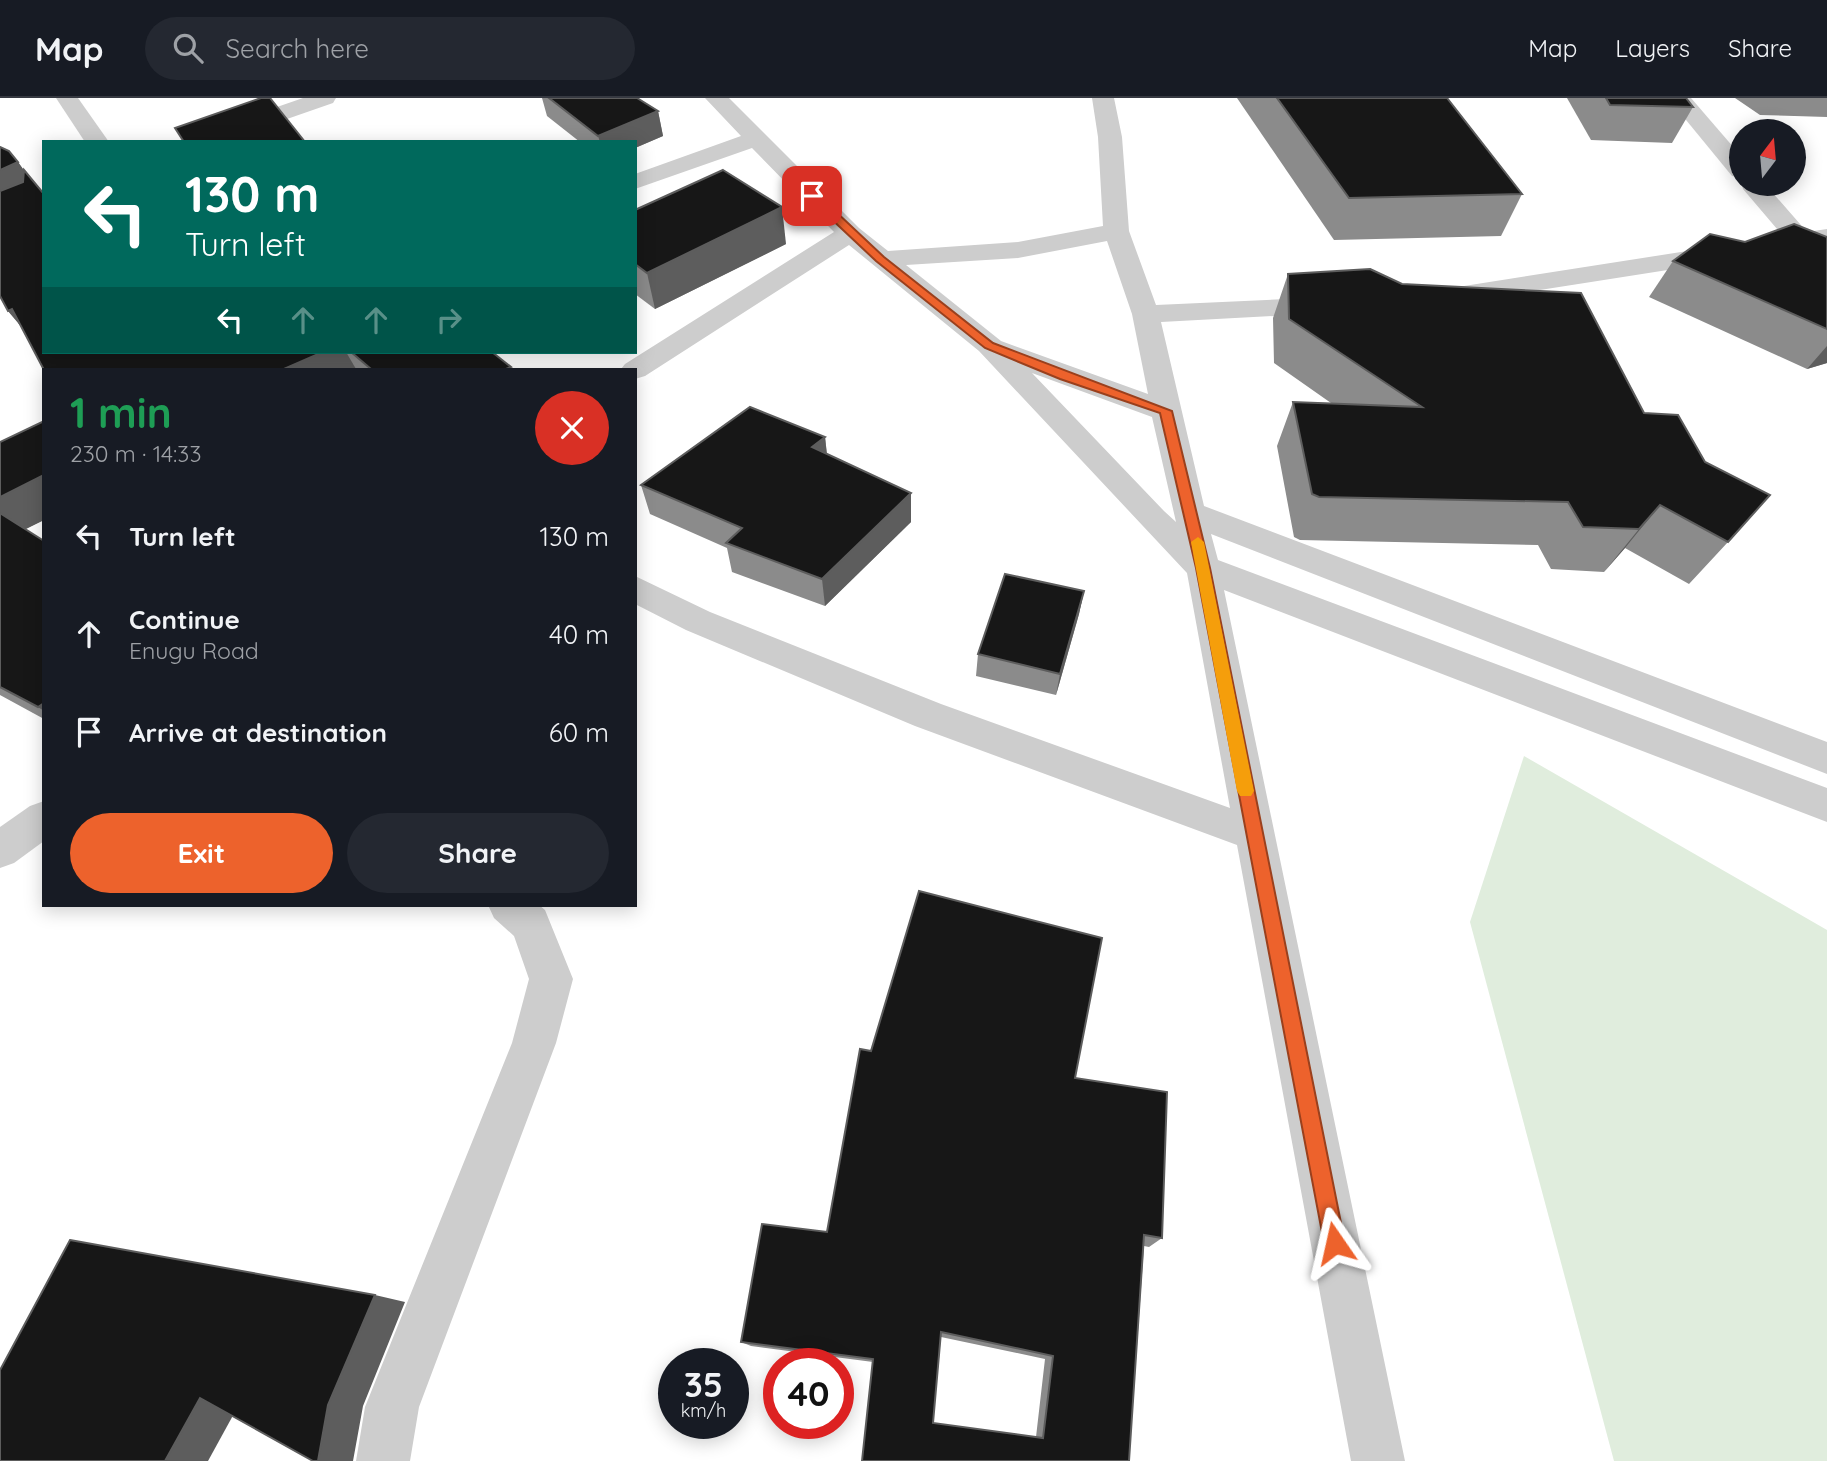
<!DOCTYPE html>
<html lang="en">
<head>
<meta charset="utf-8">
<style>
  :root { --surface:#171b24; --page:#242831; --text:#f1f3f6; --muted:#9ea1a6; --line:#363941; --accent:#ed622c }
  body { margin:0; font-family:Quicksand,sans-serif; background:var(--page); color:var(--text); height:100vh; display:flex; flex-direction:column; font-size:26px; white-space:nowrap }
  * { box-sizing:border-box; margin:0 }
  p { font-size:23px; color:var(--muted) }
  .icon { flex:none; width:38px; height:38px; fill:none; stroke:currentColor; stroke-width:2; stroke-linecap:round; stroke-linejoin:round }
  .map { position:relative; flex:1; overflow:hidden }
  .drawer { position:absolute; left:42px; top:270px; width:595px; height:539px; display:flex; flex-direction:column; background:var(--surface); border-radius:0px; box-shadow:0 4px 18px #0003 }
  .drawer>* { flex:none }
  .guide { position:absolute; left:42px; top:42px; width:595px; height:214px; border-radius:0px; box-shadow:0 4px 18px #0003; background:#00695c; color:#fff; overflow:hidden }
  .needle { width:46px; rotate:16deg }
  .buttons { position:absolute; left:1729px; top:21px; display:grid; gap:14px }
  .buttons a { display:grid; place-items:center; width:77px; height:77px; border-radius:50%; background:var(--surface); box-shadow:0 4px 18px #0003; font-size:35px }
  .speed { position:absolute; left:658px; top:1250px; display:flex; gap:14px; font-size:35px; font-weight:700; text-align:center }
  .speed>* { display:grid; place-content:center; width:91px; height:91px; border-radius:50%; background:var(--surface); box-shadow:0 4px 18px #0003; line-height:1 }
  .speed small { font-size:18px; font-weight:400 }
  .speed .limit { border:10px solid #d22; background:#fff; color:#111 }
  .pin { position:absolute; display:grid; place-items:center; width:60px; height:60px; color:#fff; margin:-30px; border-radius:14px; box-shadow:0 4px 10px #0006 }
  .me { position:absolute; width:77px; margin:-38px; rotate:349deg; stroke-linejoin:round; filter:drop-shadow(0 0 5px #0008) }
  .turn { display:flex; align-items:center; gap:24px; height:147px; padding:0 28px; font-size:32px }
  .turn .icon { width:91px; height:91px; stroke-width:2.5 }
  .turn b { display:block; font-size:49px; line-height:60px }
  .lanes { display:flex; align-items:center; height:66px; padding:0 28px; background:#0003; justify-content:center; gap:35px; direction:ltr }
  .lanes .off { opacity:.35 }
  .round { display:grid; place-items:center; flex:none; width:74px; height:74px; border-radius:37px; background:var(--page) }
  .summary { display:flex; align-items:center; justify-content:space-between; height:119px; padding:0 28px }
  h1 { font-size:42px; font-weight:700; line-height:52px; color:#1e9e55 }
  .cta { display:flex; gap:14px; margin-top:auto; padding:14px 28px }
  .cta a { flex:1; height:80px; border-radius:42px; background:var(--accent); color:#fff; font-size:28px; font-weight:700; line-height:80px; text-align:center }
  .cta a+a { background:var(--page); color:var(--text) }
  ul { padding:0; list-style:none }
  li { display:flex; align-items:center; gap:21px; height:98px; padding:0 28px }
  li div { flex:1 }
  li b { display:block; font-size:26px }
  li em { font-style:normal }
  header { display:flex; align-items:center; gap:42px; box-sizing:border-box; height:98px; padding:0 35px; background:var(--surface); border-bottom:2px solid var(--line) }
  header strong { font-size:33px }
  nav { display:flex; gap:38px; margin-inline-start:auto; font-size:24px }
  .search { width:490px; height:63px; background:var(--page); display:flex; align-items:center; gap:18px; box-sizing:border-box; padding:0 24px; border-radius:38px; color:var(--muted); font-size:26px }
  .map>svg:first-child { display:block }
  .green { fill:#e0eddd }
  .lines { fill:none; stroke-linecap:round; stroke-linejoin:round }
  .minor { fill:#cdcdcd; fill-rule:evenodd }
  .wall { fill:#8b8b8b; fill-rule:evenodd }
  .shaded-wall { fill:#5d5d5d }
  .building { fill:#171717; stroke:#5d5d5d; stroke-width:2; fill-rule:evenodd }
  .route { fill:#ed622c; stroke:#9a401d; stroke-width:2 }
  .slow { fill:#f59e0b }
</style>
</head>
<body>
<header>
<strong>Map</strong>
<div class="search"><svg class="icon" aria-label="search" viewBox="0 0 24 24"><circle cx="10" cy="10" r="6"/><path d="M15 15l6 6"/></svg>Search here</div>
<nav><a>Map</a><a>Layers</a><a>Share</a></nav>
</header>
<div class="map">
<svg width="1827" height="1363" viewBox="0 0 1827 1363">
  <rect width="100%" height="100%" fill="#fff"/>
  <!-- green -->
  <polygon class="green" points="1524,658 1827,832 1827,1363 1614,1363 1470,824"/>
  <g class="lines">
    <!-- minor -->
    <g class="minor">
      <polygon points="56,0 78,0 109,44 85,44"/>
      <polygon points="303,0 336,0 333,5 221,44 186,44 190,39"/>
      <path d="M705,0H729L859,130L888,153L1018,144L1103,128L1098,39L1092,0H1114L1122,39L1129,133L1156,207L1329,199L1339,201L1343,207L1339,213L1329,215L1161,224L1204,408L1827,644V676L1211,436L1218,462L1827,690V724L1224,492L1405,1363H1351L1237,747L915,628L686,532L635,506V478L710,514L941,606L1230,710L1187,475L979,253L849,147L645,278L635,281V271H621L625,266L834,134L752,50L635,91V76L741,38ZM1107,143L1132,216L1148,296L1001,243L906,167L1018,160ZM1032,275L1152,319L1176,424L1164,413Z"/>
      <polygon points="1668,0 1691,0 1741,58 1741,80 1732,78"/>
      <polygon points="1741,84 1765,86 1807,134 1827,131 1827,147 1445,207 1435,205 1431,199 1435,193 1445,191 1783,138 1743,91"/>
      <polygon points="44,703 44,743 14,765 0,770 0,729 30,708"/>
      <polygon points="488,807 539,807 545,812 573,881 556,945 419,1309 410,1363 356,1363 365,1309 512,945 529,881 514,838 494,820"/>
    </g>
  </g>
  <!-- wall -->
  <g class="wall">
    <polygon points="542,0 637,0 658,13 663,38 635,50 635,44 580,44 547,18"/>
    <polygon points="1237,0 1447,0 1522,96 1501,138 1334,142"/>
    <polygon points="1567,0 1686,0 1693,9 1672,45 1591,42"/>
    <polygon points="1735,0 1827,0 1827,19 1760,17"/>
    <polygon points="18,64 24,73 44,254 492,254 511,269 512,271 44,271 21,228 8,213"/>
    <polygon points="635,112 786,146 655,211 635,196"/>
    <polygon points="1827,139 1827,265 1807,271 1649,199 1673,163 1745,144"/>
    <polygon points="1288,176 1644,315 1728,444 1689,486 1625,450 1604,474 1551,471 1538,447 1300,442 1294,439 1277,348 1293,304 1331,305 1274,265 1273,220"/>
    <polygon points="825,339 827,356 911,424 825,508 732,474 727,450 650,416 641,387"/>
    <polygon points="0,344 44,422 25,431 44,443 44,621 0,597"/>
    <polygon points="1084,493 1079,516 1056,597 976,578 978,556"/>
    <path d="M1075,980L1162,1140L1149,1149L1144,1148L1129,1363H862L873,1264L751,1248L741,1244L827,1134ZM941,1239L1045,1261L1036,1339L933,1325Z"/>
  </g>
  <!-- shaded-wall -->
  <g class="shaded-wall">
    <polygon points="658,13 663,38 635,50 635,44 600,44 598,38"/>
    <polygon points="18,64 41,96 0,113 0,72"/>
    <polygon points="782,109 786,146 655,211 647,175"/>
    <polygon points="12,211 34,244 8,213"/>
    <polygon points="1827,248 1827,265 1807,271"/>
    <polygon points="323,254 346,254 356,271 284,271"/>
    <polygon points="825,339 828,368 812,349"/>
    <polygon points="44,377 44,422 16,436 0,420 0,399"/>
    <polygon points="911,395 911,424 825,508 822,481"/>
    <polygon points="1660,407 1625,450 1604,474 1639,431"/>
    <polygon points="1084,493 1079,516 1056,597 1060,576"/>
    <polygon points="44,605 44,613 38,609"/>
    <polygon points="375,1197 405,1204 363,1308 353,1363 318,1363 328,1307"/>
    <polygon points="200,1300 242,1301 208,1363 165,1363"/>
  </g>
  <!-- building -->
  <g class="building">
    <polygon points="261,0 270,0 305,44 184,44 175,30"/>
    <polygon points="549,0 637,0 658,13 598,38"/>
    <polygon points="1277,0 1447,0 1522,96 1349,100"/>
    <polygon points="1606,0 1686,0 1693,9 1610,7"/>
    <polygon points="0,49 9,53 18,64 0,72"/>
    <polygon points="24,72 44,96 44,254 323,254 284,271 44,271 44,272 12,211 8,213 0,198 0,93 23,84"/>
    <polygon points="723,72 782,109 647,175 635,166 635,112"/>
    <polygon points="1794,126 1827,139 1827,231 1673,163 1710,136 1745,144"/>
    <polygon points="1370,171 1402,186 1581,195 1644,315 1678,317 1705,364 1770,397 1728,444 1660,407 1639,431 1583,429 1568,404 1319,399 1312,396 1293,304 1422,309 1289,221 1288,176"/>
    <polygon points="351,254 492,254 511,269 506,271 371,271"/>
    <polygon points="750,309 825,339 812,349 911,395 822,481 726,445 742,430 641,387"/>
    <polygon points="44,323 44,377 0,399 0,344"/>
    <polygon points="0,415 44,443 44,605 38,609 0,589"/>
    <polygon points="1005,476 1084,493 1060,576 978,556"/>
    <path d="M919,793L1102,840L1075,980L1167,994L1162,1140L1144,1137L1129,1363H862L873,1261L741,1244L762,1126L827,1134L860,951L871,953ZM941,1234L1053,1258L1043,1340L933,1325Z"/>
    <polygon points="70,1142 375,1197 328,1307 318,1363 313,1363 200,1300 165,1363 0,1363 0,1272"/>
  </g>
  <!-- route -->
  <polygon class="route" points="809,95 816,95 884,159 993,245 1172,313 1210,470 1345,1145 1342,1152 1335,1155 1327,1152 1324,1145 1196,470 1160,315 1060,281 985,250 876,163 809,100"/>
  <!-- slow -->
  <polygon class="slow" points="1198,439 1204,444 1254,693 1251,698 1240,698 1237,693 1191,444"/>
</svg>
<div class="buttons">
<a><svg class="needle" viewBox="-14 -14 28 28"><path d="M0-13l5 13h-10z" fill="#e53935"/><path d="M0 13l5-13h-10z" fill="#9ea1a6"/></svg></a>
</div>
<div class="speed"><div>35<small>km/h</small></div><div class="limit">40</div></div>
<div class="pin" style="left:812px;top:98px;background:#d93025"><svg class="icon" aria-label="arrive" viewBox="0 0 24 24"><path d="M6 21V4h12l-3 4 3 4H6"/></svg></div>
<svg class="me" style="left:1335px;top:1145px" viewBox="-20 -20 40 40"><path d="M0-17L14 15 0 8-14 15z" fill="#ed622c" stroke="#fff" stroke-width="4"/></svg>
<div class="guide">
<div class="turn"><svg class="icon" aria-label="left" viewBox="0 0 24 24"><path d="M17 20v-9H6M10 6l-5 5 5 5"/></svg><div><b>130 m</b>Turn left</div></div>
<div class="lanes"><svg class="icon" aria-label="left" viewBox="0 0 24 24"><path d="M17 20v-9H6M10 6l-5 5 5 5"/></svg><svg class="icon off" aria-label="ahead" viewBox="0 0 24 24"><path d="M12 20V5M6 11l6-6 6 6"/></svg><svg class="icon off" aria-label="ahead" viewBox="0 0 24 24"><path d="M12 20V5M6 11l6-6 6 6"/></svg><svg class="icon off" aria-label="right" viewBox="0 0 24 24"><path d="M7 20v-9h11M14 6l5 5-5 5"/></svg></div>
</div>
<section class="drawer">
<div class="summary"><div><h1>1 min</h1><p>230 m · 14:33</p></div><a class="round" style="background:#d93025;color:#fff"><svg class="icon" aria-label="close" viewBox="0 0 24 24"><path d="M6 6l12 12M18 6L6 18"/></svg></a></div>
<ul>
<li><svg class="icon" aria-label="left" viewBox="0 0 24 24"><path d="M17 20v-9H6M10 6l-5 5 5 5"/></svg><div><b>Turn left</b></div><em>130 m</em></li>
<li><svg class="icon" aria-label="ahead" viewBox="0 0 24 24"><path d="M12 20V5M6 11l6-6 6 6"/></svg><div><b>Continue</b><p>Enugu Road</p></div><em>40 m</em></li>
<li><svg class="icon" aria-label="arrive" viewBox="0 0 24 24"><path d="M6 21V4h12l-3 4 3 4H6"/></svg><div><b>Arrive at destination</b></div><em>60 m</em></li>
</ul>
<div class="cta"><a>Exit</a><a>Share</a></div>
</section>
</div>
</body>
</html>
